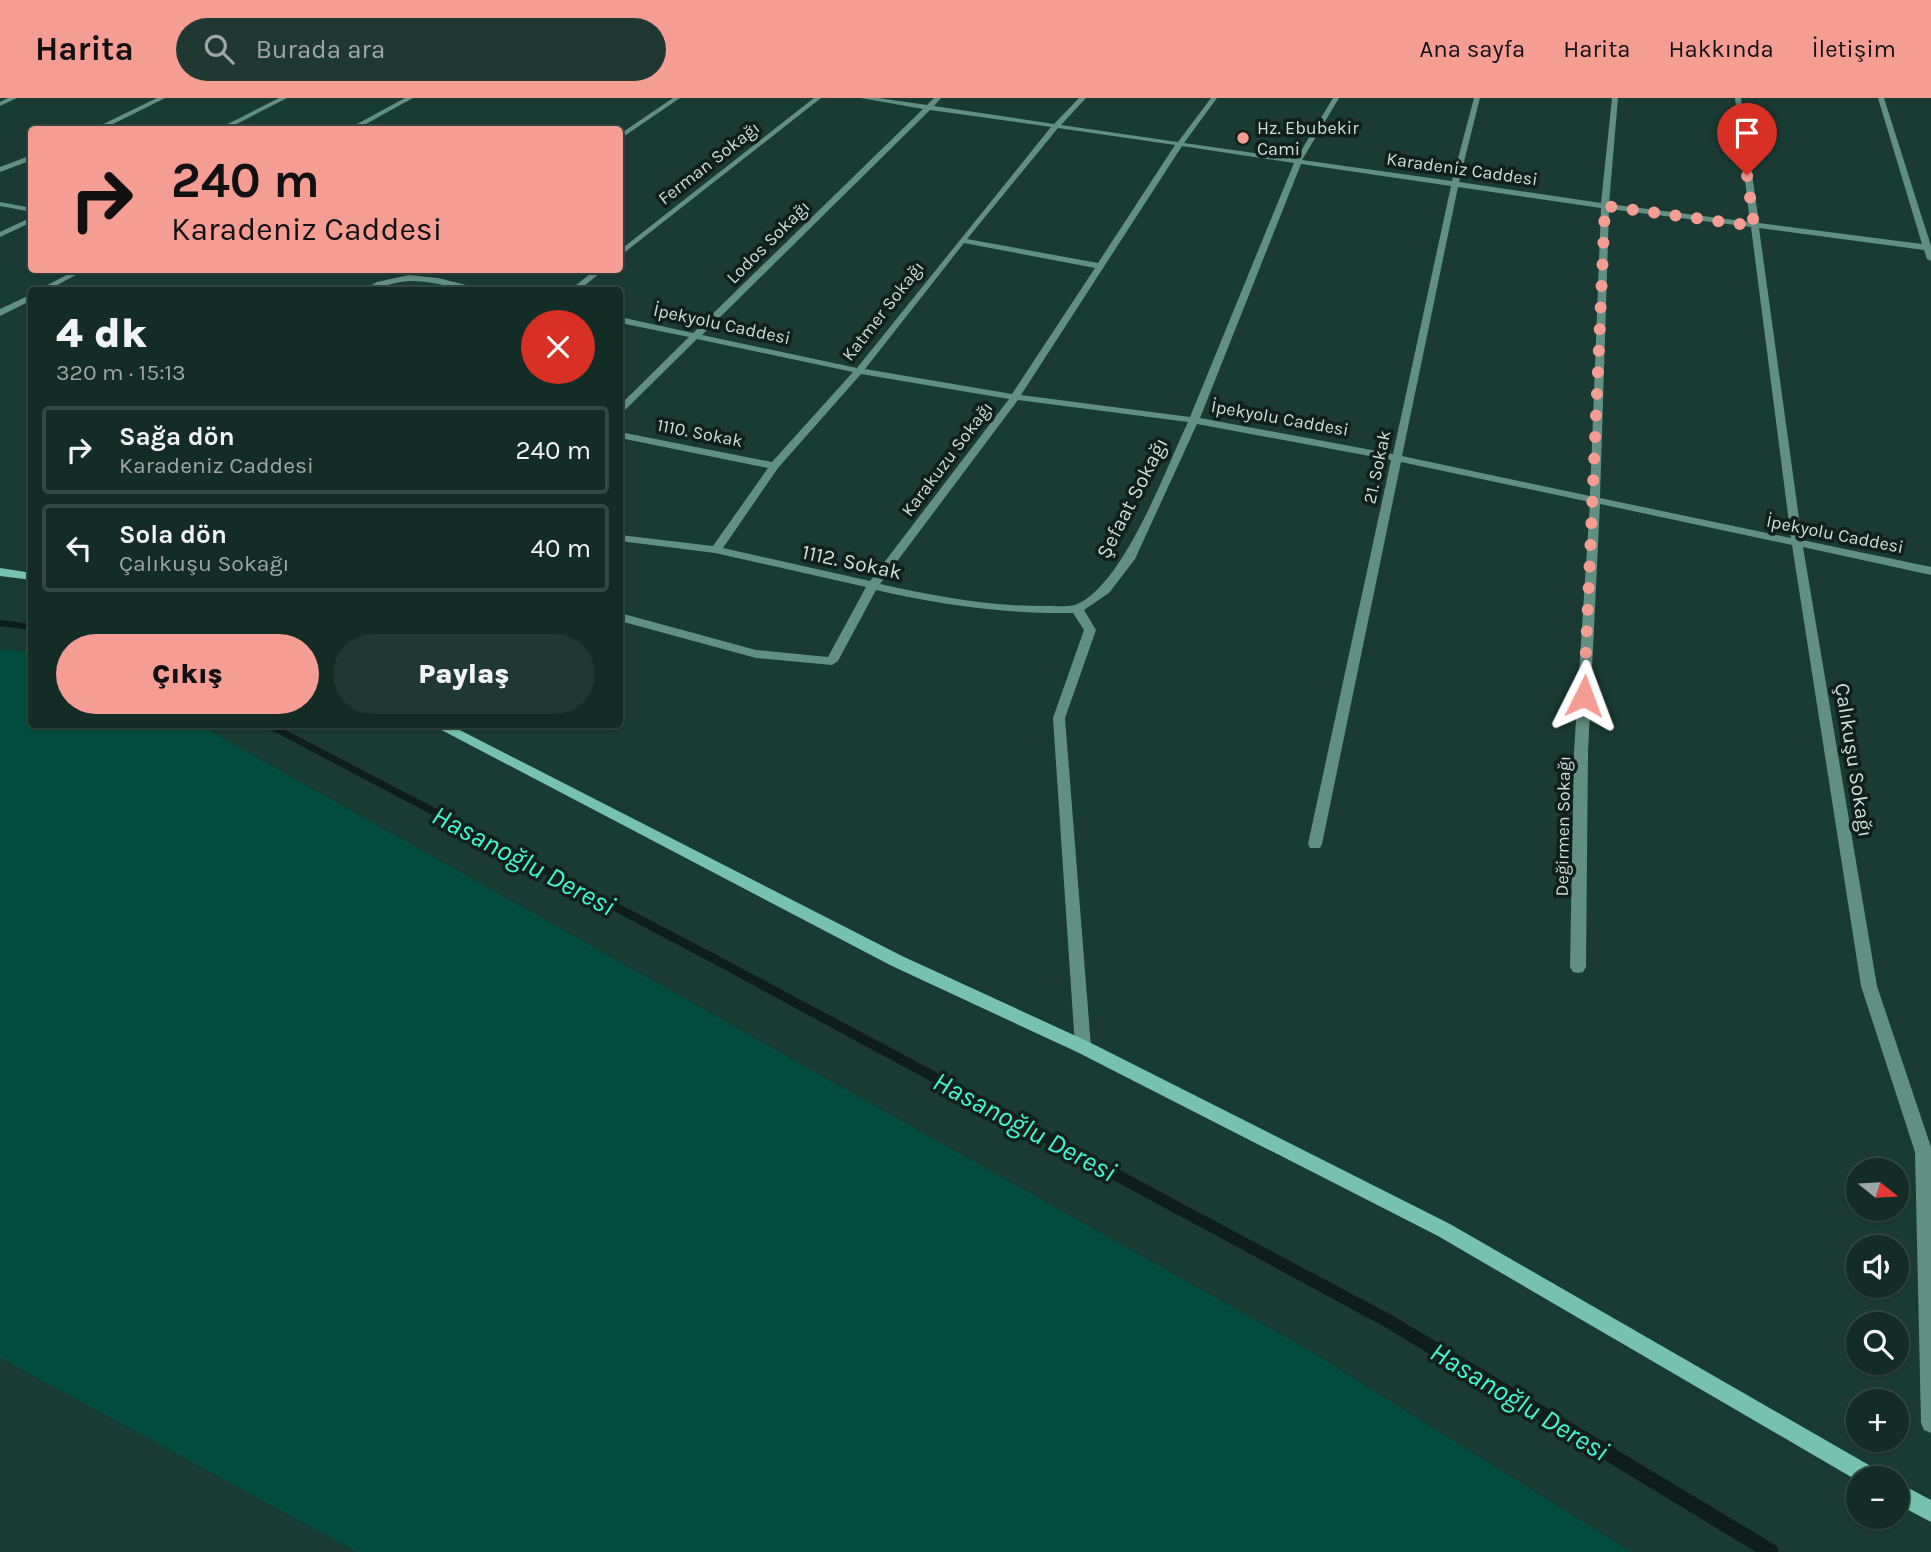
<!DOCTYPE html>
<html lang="tr">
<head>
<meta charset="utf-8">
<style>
  :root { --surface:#132c26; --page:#203832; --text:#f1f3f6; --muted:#9da7a7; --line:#324843; --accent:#f59c93 }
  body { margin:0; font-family:Karla,sans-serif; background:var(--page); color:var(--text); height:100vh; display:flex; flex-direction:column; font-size:26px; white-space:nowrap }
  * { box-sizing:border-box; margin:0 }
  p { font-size:23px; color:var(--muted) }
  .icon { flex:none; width:38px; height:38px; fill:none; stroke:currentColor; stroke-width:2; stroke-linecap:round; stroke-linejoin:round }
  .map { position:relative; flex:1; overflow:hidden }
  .side { position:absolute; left:28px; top:189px; width:595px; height:441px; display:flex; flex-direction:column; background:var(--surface); border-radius:7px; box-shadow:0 2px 5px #0004,0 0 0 2px var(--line) }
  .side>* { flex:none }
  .banner { position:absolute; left:28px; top:28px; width:595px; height:147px; border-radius:7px; box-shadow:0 2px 5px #0004,0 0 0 2px var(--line); background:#f59c93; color:#111; overflow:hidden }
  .needle { width:46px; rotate:108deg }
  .fabs { position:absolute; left:1846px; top:1060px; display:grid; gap:14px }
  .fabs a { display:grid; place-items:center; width:63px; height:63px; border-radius:50%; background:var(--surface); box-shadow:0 2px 5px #0004,0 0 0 2px var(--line); font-size:35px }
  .pin { position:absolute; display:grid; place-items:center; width:60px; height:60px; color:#fff; margin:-72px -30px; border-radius:50% 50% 50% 0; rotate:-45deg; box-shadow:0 0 7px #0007 }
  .pin .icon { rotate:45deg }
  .me { position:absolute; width:77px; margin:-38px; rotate:3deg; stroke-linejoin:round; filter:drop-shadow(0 0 5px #0008) }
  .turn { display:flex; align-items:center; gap:24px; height:147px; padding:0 28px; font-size:32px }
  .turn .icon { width:91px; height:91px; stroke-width:2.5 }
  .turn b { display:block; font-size:49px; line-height:60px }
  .round { display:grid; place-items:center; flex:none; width:74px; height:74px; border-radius:37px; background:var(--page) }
  .summary { display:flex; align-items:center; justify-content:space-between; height:119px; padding:0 28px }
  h1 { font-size:42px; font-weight:800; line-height:52px }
  .action { display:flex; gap:14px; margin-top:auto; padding:14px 28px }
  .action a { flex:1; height:80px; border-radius:42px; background:var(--accent); color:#111; font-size:28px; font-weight:800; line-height:80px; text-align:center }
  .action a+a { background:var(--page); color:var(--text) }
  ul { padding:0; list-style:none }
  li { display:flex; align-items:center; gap:21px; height:88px; margin:0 14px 10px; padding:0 14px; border:4px solid var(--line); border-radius:7px }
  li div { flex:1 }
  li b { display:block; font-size:26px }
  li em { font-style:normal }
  header { display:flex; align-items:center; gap:42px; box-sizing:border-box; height:98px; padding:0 35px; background:var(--accent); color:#111 }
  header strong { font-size:33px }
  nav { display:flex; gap:38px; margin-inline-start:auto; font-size:24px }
  .search { width:490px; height:63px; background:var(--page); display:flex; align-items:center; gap:18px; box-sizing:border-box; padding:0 24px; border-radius:38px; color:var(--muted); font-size:26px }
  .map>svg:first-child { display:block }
  .green { fill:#024d3f }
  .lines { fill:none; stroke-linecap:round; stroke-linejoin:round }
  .stream { fill:#0e1e1a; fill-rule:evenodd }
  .street { fill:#618f82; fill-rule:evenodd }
  .secondary { fill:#76c2ae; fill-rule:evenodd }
  .route { stroke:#f59c93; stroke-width:12; stroke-dasharray:0 21.6 }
  .poi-dot { fill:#f59c93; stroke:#111f1b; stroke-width:2.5 }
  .labels { text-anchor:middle; stroke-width:7; stroke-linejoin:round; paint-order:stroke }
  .far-poi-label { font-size:18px; fill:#cbded8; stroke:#111f1b; text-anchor:start }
  .far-street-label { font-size:18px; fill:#cbded8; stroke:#111f1b }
  .street-label { font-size:21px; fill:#cbded8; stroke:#111f1b }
  .near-water-label { font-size:28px; font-style:italic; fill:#43f5d1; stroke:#111f1b }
</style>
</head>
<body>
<header>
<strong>Harita</strong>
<div class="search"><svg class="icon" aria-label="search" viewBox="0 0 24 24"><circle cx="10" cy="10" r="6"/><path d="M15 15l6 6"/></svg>Burada ara</div>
<nav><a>Ana sayfa</a><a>Harita</a><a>Hakkında</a><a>İletişim</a></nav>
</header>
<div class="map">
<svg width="1931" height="1454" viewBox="0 0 1931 1454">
  <rect width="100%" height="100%" fill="#193b33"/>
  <!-- green -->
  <polygon class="green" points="0,551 31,555 32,626 199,627 1310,1253 1631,1454 357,1454 8,1264 0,1259"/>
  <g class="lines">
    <!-- stream -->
    <g class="stream">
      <polygon points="0,522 32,526 32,532 0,528"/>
      <polygon points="260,626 274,626 709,853 1395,1219 1777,1448 1779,1454 1756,1454 1385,1229 701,859"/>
    </g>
    <!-- street -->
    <g class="street">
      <polygon points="8,0 17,0 0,8 0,4"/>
      <polygon points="157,0 165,0 101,32 91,32"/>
      <polygon points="279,0 287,0 225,32 216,32"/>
      <polygon points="405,0 413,0 355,32 346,32"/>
      <polygon points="673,0 680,0 620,41 620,36"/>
      <polygon points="814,0 821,0 620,158 620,152"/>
      <path d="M861,0H878L927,7L934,0H941L934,8L1054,26L1079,0H1086L1061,27L1178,44L1211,0H1217L1184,45L1296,61L1333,0H1339L1302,62L1452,83L1474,0H1480L1459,84L1601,105L1612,0H1618L1609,106L1750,124L1735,0H1741L1759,125L1922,146L1878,0H1884L1931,148V163L1927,161L1924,152L1759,130L1802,442L1931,469V477L1803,449L1877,888L1931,1049V1335L1924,1332L1921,1325L1915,1054L1861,888L1792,447L1600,406L1588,654L1586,869L1583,874L1578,875L1573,874L1570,869L1574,654L1590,404L1401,364L1322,746L1320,750H1310L1308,746L1391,362L1197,326L1135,461L1109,495L1084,512L1096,532L1065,620L1091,949L1089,954L1083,956L1077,954L1075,949L1053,620L1084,532L1073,515C1006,516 941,507 876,492L838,563L832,567L756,560L620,523V515L756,552L828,559L866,489L715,455L620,443V437L713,448L768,370L620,340V334L772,364L853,274L697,241L623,314L620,315V307L689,239L620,225V219L693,235L923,11ZM930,12L1051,29L857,270L702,237ZM1058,30L1175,47L1098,165L967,141ZM1182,48L1294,65L1190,319L1021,297ZM1301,66L1451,88L1393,356L1200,320ZM1458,89L1601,110L1590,398L1402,358ZM1609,111L1751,129L1791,440L1600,400ZM964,145L1095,170L1012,296L865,271ZM861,276L1009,301L870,483L723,450L778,370ZM1018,302L1188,324C1166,370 1123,489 1075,507C1068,509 1057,508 1049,508C992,509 935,498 880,486Z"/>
      <polygon points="32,57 32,62 0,74 0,69"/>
      <polygon points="0,104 32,110 32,114 0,108"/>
      <polygon points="32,119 32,124 0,139 0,134"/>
      <polygon points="76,172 85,172 48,192 38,192"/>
      <polygon points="595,172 604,172 579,192 570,192"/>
      <path d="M409,177L438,180L486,192C461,194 436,182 410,183C393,183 377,193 362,192L377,184Z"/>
      <polygon points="32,196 32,202 0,218 0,211"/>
    </g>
    <!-- secondary -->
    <g class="secondary">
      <polygon points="0,470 32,475 32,482 0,478"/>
      <polygon points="430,626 448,626 902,858 1089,944 1450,1126 1881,1374 1884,1381 1858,1381 1858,1383 1438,1138 1077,954 892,868"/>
      <polygon points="1897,1384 1931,1402 1931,1424 1897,1406"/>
    </g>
  </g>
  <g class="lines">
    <!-- route -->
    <polyline class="route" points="1584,598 1605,108 1754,128 1747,77"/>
  </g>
  <!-- markers -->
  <circle class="poi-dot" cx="1243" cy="40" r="7"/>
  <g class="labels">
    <!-- far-poi labels -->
    <g class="far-poi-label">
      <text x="1257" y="36">Hz. Ebubekir<tspan x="1257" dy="21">Cami</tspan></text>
    </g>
    <!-- far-street labels -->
    <g class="far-street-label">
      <text transform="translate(709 65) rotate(-38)" y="6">Ferman Sokağı</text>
      <text transform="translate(1462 71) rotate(8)" y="6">Karadeniz Caddesi</text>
      <text transform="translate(768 144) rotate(-45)" y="6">Lodos Sokağı</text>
      <text transform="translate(883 213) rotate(-52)" y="6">Katmer Sokağı</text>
      <text transform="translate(722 226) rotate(12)" y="6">İpekyolu Caddesi</text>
      <text transform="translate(1280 320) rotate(10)" y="6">İpekyolu Caddesi</text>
      <text transform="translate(700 335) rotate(11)" y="6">1110. Sokak</text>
      <text transform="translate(947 361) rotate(-53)" y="6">Karakuzu Sokağı</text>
      <text transform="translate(1377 369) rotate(-78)" y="6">21. Sokak</text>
      <text transform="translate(1835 436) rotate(11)" y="6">İpekyolu Caddesi</text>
      <text transform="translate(1563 728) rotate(-89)" y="6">Değirmen Sokağı</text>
    </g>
    <!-- street labels -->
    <g class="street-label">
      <text transform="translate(1132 400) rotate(-63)" y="7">Şefaat Sokağı</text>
      <text transform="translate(852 464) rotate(12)" y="7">1112. Sokak</text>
      <text transform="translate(1854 662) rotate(81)" y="7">Çalıkuşu Sokağı</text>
    </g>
    <!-- near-water labels -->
    <g class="near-water-label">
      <text transform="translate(524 762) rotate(28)" y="10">Hasanoğlu Deresi</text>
      <text transform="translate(1025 1028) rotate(28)" y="10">Hasanoğlu Deresi</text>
      <text transform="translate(1520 1303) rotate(31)" y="10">Hasanoğlu Deresi</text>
    </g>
  </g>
</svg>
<div class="fabs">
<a><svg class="needle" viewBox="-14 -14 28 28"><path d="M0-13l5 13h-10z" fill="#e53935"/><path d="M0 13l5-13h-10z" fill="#9da7a7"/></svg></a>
<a><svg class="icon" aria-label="sound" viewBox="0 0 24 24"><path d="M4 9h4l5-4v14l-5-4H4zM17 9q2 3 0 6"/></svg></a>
<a><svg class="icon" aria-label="search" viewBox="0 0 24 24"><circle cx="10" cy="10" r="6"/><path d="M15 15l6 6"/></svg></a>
<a>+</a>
<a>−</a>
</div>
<div class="pin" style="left:1747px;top:77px;background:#d93025"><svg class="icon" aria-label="arrive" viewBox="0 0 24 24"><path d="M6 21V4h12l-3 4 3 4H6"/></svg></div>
<svg class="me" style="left:1584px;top:598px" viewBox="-20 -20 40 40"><path d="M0-17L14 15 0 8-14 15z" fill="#f59c93" stroke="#fff" stroke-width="4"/></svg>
<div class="banner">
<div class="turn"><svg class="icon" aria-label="right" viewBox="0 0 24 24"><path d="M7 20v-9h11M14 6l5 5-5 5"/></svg><div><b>240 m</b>Karadeniz Caddesi</div></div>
</div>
<section class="side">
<div class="summary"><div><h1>4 dk</h1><p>320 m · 15:13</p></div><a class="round" style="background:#d93025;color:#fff"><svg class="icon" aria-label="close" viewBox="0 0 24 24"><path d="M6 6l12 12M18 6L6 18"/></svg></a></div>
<ul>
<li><svg class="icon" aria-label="right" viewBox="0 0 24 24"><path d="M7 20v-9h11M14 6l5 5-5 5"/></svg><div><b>Sağa dön</b><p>Karadeniz Caddesi</p></div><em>240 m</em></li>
<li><svg class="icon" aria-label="left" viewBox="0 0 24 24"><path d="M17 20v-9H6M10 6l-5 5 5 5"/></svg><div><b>Sola dön</b><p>Çalıkuşu Sokağı</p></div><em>40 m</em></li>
</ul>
<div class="action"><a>Çıkış</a><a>Paylaş</a></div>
</section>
</div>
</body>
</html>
